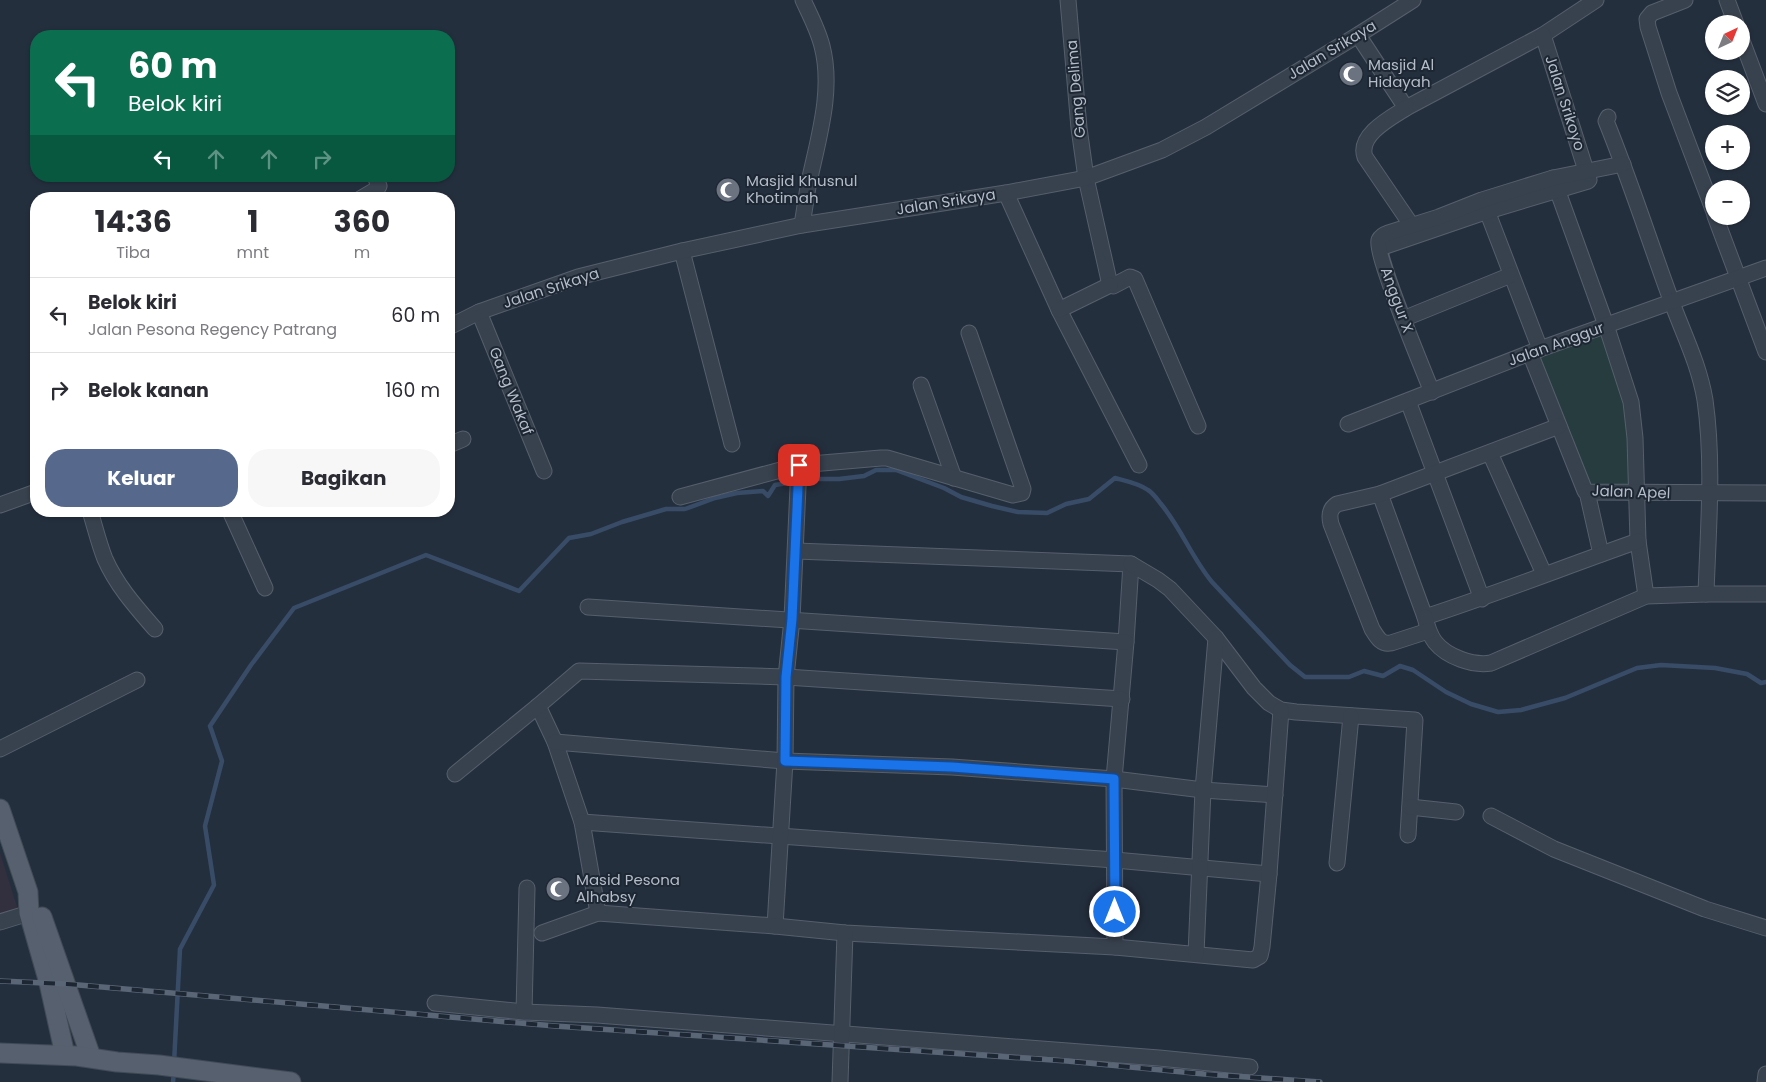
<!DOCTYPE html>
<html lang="id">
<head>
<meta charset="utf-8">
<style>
  :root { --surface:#fff; --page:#f7f7f7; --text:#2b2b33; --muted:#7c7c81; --line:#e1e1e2; --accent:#56698c }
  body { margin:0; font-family:Poppins,sans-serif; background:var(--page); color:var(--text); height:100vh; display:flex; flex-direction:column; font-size:19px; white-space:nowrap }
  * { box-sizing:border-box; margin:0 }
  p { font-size:16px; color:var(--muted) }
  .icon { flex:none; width:28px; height:28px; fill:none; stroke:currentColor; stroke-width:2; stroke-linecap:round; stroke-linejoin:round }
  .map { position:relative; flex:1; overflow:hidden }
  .details { position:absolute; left:30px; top:192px; width:425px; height:325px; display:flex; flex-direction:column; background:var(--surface); border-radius:20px; box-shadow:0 1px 4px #0004 }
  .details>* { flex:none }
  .top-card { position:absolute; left:30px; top:30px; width:425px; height:152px; border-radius:20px; box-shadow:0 1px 4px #0004; background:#0b6e4f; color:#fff; overflow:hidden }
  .needle { width:32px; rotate:43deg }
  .buttons { position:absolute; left:1705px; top:15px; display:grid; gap:10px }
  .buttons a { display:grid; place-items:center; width:45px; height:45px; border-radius:50%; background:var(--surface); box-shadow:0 1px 4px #0004; font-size:25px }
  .pin { position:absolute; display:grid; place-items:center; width:42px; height:42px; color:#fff; margin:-21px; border-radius:10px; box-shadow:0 2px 8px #0006 }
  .me { position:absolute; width:55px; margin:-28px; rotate:0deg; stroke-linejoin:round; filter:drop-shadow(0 0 4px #0008) }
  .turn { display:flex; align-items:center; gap:18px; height:105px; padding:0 15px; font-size:22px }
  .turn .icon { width:65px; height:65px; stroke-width:2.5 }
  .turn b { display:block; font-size:35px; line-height:42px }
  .lanes { display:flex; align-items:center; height:48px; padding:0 15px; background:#0003; justify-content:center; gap:25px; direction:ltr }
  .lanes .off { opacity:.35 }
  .eta { display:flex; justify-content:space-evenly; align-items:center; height:85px; text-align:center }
  .eta b { font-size:30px; font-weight:700; line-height:35px }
  .button { display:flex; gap:10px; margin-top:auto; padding:10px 15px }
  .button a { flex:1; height:58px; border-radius:20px; background:var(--accent); color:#fff; font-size:20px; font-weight:700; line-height:58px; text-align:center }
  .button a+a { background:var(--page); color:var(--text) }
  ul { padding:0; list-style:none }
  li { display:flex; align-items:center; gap:15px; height:75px; padding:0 15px; border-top:1px solid var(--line) }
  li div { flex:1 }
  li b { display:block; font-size:19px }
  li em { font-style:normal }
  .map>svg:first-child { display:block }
  .medical { fill:#32303f }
  .green { fill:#263c3f }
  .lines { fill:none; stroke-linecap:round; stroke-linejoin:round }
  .stream { stroke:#394c67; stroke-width:4.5 }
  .minor-casing { stroke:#565f6c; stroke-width:17 }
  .major-casing { stroke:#414a57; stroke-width:21 }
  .minor { stroke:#38414e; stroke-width:15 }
  .major { stroke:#56606e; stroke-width:19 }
  .rail-casing { stroke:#5a6575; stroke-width:5.5 }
  .rail { stroke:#1d2633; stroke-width:4; stroke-dasharray:11; stroke-linecap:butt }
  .route-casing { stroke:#114b97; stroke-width:12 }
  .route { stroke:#1a73e8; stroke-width:9 }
  .labels { text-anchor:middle; stroke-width:4; stroke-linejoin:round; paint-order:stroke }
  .street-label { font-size:15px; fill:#b4bcc9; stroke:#1d2633 }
  .poi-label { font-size:15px; fill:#b4bcc9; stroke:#1d2633; text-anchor:start }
</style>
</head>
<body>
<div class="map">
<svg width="1766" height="1082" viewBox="0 0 1766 1082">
  <rect width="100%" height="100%" fill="#242f3e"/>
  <!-- medical -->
  <polygon class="medical" points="0,853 18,910 0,916"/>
  <!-- green -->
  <polygon class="green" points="1606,326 1630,404 1636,493 1586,491 1531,354"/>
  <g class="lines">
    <!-- stream -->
    <g class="stream">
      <path d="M174,1063L180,949L214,885L205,826L222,761L210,726L251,665L294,608L426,555L519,591L569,538L591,534L622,522L666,509H685L715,498L737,493L763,491L768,496L775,485L813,479H839L864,476L876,470H896L944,488L961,497L992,506L1018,512L1047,513L1066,504L1089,499L1115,478C1126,481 1138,483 1148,490C1153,493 1157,499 1161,504C1181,528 1192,558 1212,582L1290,665L1305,677H1349L1364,671L1383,676L1400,666L1413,670L1446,692L1471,704L1498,712L1521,710L1565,698L1637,668L1661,665L1715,668L1747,674L1761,683L1766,682"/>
      <polyline points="173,1082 174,1071"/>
    </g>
    <defs>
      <g id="minor">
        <polyline points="1068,0 1079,128 1086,178 1110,285 1113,286 1130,277 1135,279 1198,426"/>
        <polyline points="1685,0 1652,13 1647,19 1648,27 1669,93 1714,212"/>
        <polyline points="1727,0 1736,24"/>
        <polyline points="1358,35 1406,108"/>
        <polyline points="1741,38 1766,104"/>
        <path d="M1608,117L1606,121C1630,180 1649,240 1671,300C1683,333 1699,364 1705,400C1714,464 1708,530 1706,594"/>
        <polyline points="1553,178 1606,325 1631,402 1635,438 1638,541 1646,596"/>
        <polyline points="1006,193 1059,310 1139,465"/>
        <polyline points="360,199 377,189 379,186 375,176"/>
        <polyline points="1484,203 1540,349"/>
        <polyline points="1715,216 1766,352"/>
        <path d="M802,225C804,212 806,199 808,187C817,142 834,92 822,46C818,30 810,15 803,0"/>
        <path d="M1412,226L1365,157C1357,135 1392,117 1406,108L1543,35L1596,0"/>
        <polyline points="1380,248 1488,211 1588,181 1589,180 1543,35"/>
        <polyline points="682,251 732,444"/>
        <polyline points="1059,310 1110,285"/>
        <polyline points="479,312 544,471"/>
        <polyline points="1403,319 1511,275"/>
        <polyline points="449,327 479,312 578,277 682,251 802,225 1006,193 1086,178 1162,150 1206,127 1358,35 1413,0"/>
        <polyline points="1530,353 1585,491 1587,492 1766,493"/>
        <polyline points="921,385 954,478"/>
        <path d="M1432,392C1424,372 1374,252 1379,240C1381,236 1385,234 1388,233L1439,217L1482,200L1553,178L1623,164"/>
        <polyline points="1408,401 1482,599"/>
        <polyline points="1348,424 1540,349 1766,268"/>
        <polyline points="449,445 463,439"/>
        <polyline points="1490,453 1544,574"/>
        <polyline points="1587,492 1601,554"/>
        <path d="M1380,494L1425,617C1496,594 1567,566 1638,541"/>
        <polyline points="680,497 799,465 881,458 887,458 1013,495 1022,493 1023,489 969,333"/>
        <polyline points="0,505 36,492"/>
        <path d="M90,511C95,527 99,544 105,559C117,586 136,607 155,629"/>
        <polyline points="230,511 265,588"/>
        <polyline points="796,551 1131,564 1126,642 1114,779 1115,947"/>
        <polyline points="1131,564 1158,580 1170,589 1216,638 1254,688 1269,703 1281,710 1296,712 1415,720 1408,835"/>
        <polyline points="588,607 1126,642"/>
        <path d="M1425,617C1427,626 1429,634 1435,642C1447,657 1473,666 1491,663L1646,596L1706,594H1766"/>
        <path d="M1428,631L1391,643C1381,645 1377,637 1372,629L1331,524C1329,516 1329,509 1337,504L1380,494L1559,426"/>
        <polyline points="538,706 555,742 582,822 598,913"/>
        <polyline points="555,742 785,761 952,767 1114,779 1203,790 1275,795"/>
        <polyline points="0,749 137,680"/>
        <polyline points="455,774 538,706 579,671 786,677 1122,699"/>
        <polyline points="1410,807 1456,812"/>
        <polyline points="1491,816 1554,849 1705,909 1766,928"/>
        <polyline points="582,822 1115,860 1269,874"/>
        <polyline points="1337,863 1351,716"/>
        <polyline points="0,922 29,913"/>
        <polyline points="775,926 785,761 786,677 792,619 799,465"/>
        <polyline points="542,933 598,913 775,926 845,933 1115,947 1253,960 1260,956 1262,947 1269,874 1281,710"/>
        <polyline points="1196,954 1203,790 1216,638"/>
        <polyline points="435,1003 524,1012 597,1015 1159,1058 1250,1067"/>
        <polyline points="524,1012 527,888"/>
        <polyline points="840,1082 845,933"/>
        <polyline points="1765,1082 1766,1074"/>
      </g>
      <g id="major">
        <polyline points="0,809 28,892 29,913 49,983 65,1055"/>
        <polyline points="42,917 91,1057"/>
        <polyline points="0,1053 77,1056 117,1062 159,1065 291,1082"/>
      </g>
    </defs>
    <!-- minor casing -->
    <use href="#minor" class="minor-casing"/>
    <!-- major casing -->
    <use href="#major" class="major-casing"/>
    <!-- minor -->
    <use href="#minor" class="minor"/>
    <!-- major -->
    <use href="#major" class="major"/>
    <defs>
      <polyline id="rail" points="0,981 67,984 555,1026 1067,1061 1204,1074 1320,1082"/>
    </defs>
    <!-- rail casing -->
    <use href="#rail" class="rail-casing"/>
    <!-- rail -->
    <use href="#rail" class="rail"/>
  </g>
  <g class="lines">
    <defs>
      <polyline id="route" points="799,465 792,619 786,677 785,761 952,767 1114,779 1115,912"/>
    </defs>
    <!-- route casing -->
    <use href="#route" class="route-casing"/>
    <!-- route -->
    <use href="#route" class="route"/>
  </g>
  <!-- icons -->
  <defs>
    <symbol id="mosque-disc" viewBox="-11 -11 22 22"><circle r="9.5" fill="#6b7280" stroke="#1d2633"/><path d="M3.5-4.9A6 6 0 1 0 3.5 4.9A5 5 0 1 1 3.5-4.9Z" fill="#fff"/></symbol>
  </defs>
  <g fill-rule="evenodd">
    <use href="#mosque-disc" x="1337" y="60" width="28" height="28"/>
    <use href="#mosque-disc" x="714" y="176" width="28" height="28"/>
    <use href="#mosque-disc" x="544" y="875" width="28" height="28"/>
  </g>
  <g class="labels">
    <!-- street labels -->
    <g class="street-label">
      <text transform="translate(1332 50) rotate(-31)" y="5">Jalan Srikaya</text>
      <text transform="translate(1076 89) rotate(-95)" y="5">Gang Delima</text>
      <text transform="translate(1565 103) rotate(72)" y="5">Jalan Srikoyo</text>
      <text transform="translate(946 202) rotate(-9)" y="5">Jalan Srikaya</text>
      <text transform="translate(551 288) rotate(-18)" y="5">Jalan Srikaya</text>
      <text transform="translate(1397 300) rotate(70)" y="5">Anggur X</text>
      <text transform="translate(1556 344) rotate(-20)" y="5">Jalan Anggur</text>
      <text transform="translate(511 391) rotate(68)" y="5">Gang Wakaf</text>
      <text transform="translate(1631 492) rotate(2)" y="5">Jalan Apel</text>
    </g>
    <!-- poi labels -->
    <g class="poi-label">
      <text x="1368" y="70">Masjid Al<tspan x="1368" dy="17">Hidayah</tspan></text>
      <text x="746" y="186">Masjid Khusnul<tspan x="746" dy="17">Khotimah</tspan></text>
      <text x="576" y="885">Masid Pesona<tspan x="576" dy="17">Alhabsy</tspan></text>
    </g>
  </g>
</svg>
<div class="buttons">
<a><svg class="needle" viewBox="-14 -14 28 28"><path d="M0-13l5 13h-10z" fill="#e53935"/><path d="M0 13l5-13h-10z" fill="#7c7c81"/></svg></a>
<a><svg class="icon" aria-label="layers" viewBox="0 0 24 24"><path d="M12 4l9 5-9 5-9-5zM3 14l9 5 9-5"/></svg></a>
<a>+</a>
<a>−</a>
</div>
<div class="pin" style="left:799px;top:465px;background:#d93025"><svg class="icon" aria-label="arrive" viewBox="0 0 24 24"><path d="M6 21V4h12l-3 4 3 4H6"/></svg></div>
<svg class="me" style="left:1115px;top:912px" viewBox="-20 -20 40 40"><circle r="17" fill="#1a73e8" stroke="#fff" stroke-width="3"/><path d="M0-11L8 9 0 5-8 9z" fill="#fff"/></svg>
<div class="top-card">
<div class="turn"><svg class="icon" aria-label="left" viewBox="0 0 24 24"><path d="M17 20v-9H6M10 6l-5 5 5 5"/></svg><div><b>60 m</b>Belok kiri</div></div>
<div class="lanes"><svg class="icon" aria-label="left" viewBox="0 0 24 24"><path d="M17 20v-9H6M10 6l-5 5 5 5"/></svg><svg class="icon off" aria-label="ahead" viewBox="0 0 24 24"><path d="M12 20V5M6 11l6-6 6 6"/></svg><svg class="icon off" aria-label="ahead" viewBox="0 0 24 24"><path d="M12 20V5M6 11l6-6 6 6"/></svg><svg class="icon off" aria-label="right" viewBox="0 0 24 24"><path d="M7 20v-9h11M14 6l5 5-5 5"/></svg></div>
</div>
<section class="details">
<div class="eta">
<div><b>14:36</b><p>Tiba</p></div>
<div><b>1</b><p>mnt</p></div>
<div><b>360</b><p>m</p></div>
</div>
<ul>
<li><svg class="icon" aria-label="left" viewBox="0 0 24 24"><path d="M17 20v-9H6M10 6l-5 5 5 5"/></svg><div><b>Belok kiri</b><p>Jalan Pesona Regency Patrang</p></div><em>60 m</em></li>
<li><svg class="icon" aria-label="right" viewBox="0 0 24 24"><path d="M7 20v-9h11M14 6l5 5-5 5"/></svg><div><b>Belok kanan</b></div><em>160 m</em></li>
</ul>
<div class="button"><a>Keluar</a><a>Bagikan</a></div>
</section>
</div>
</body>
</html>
